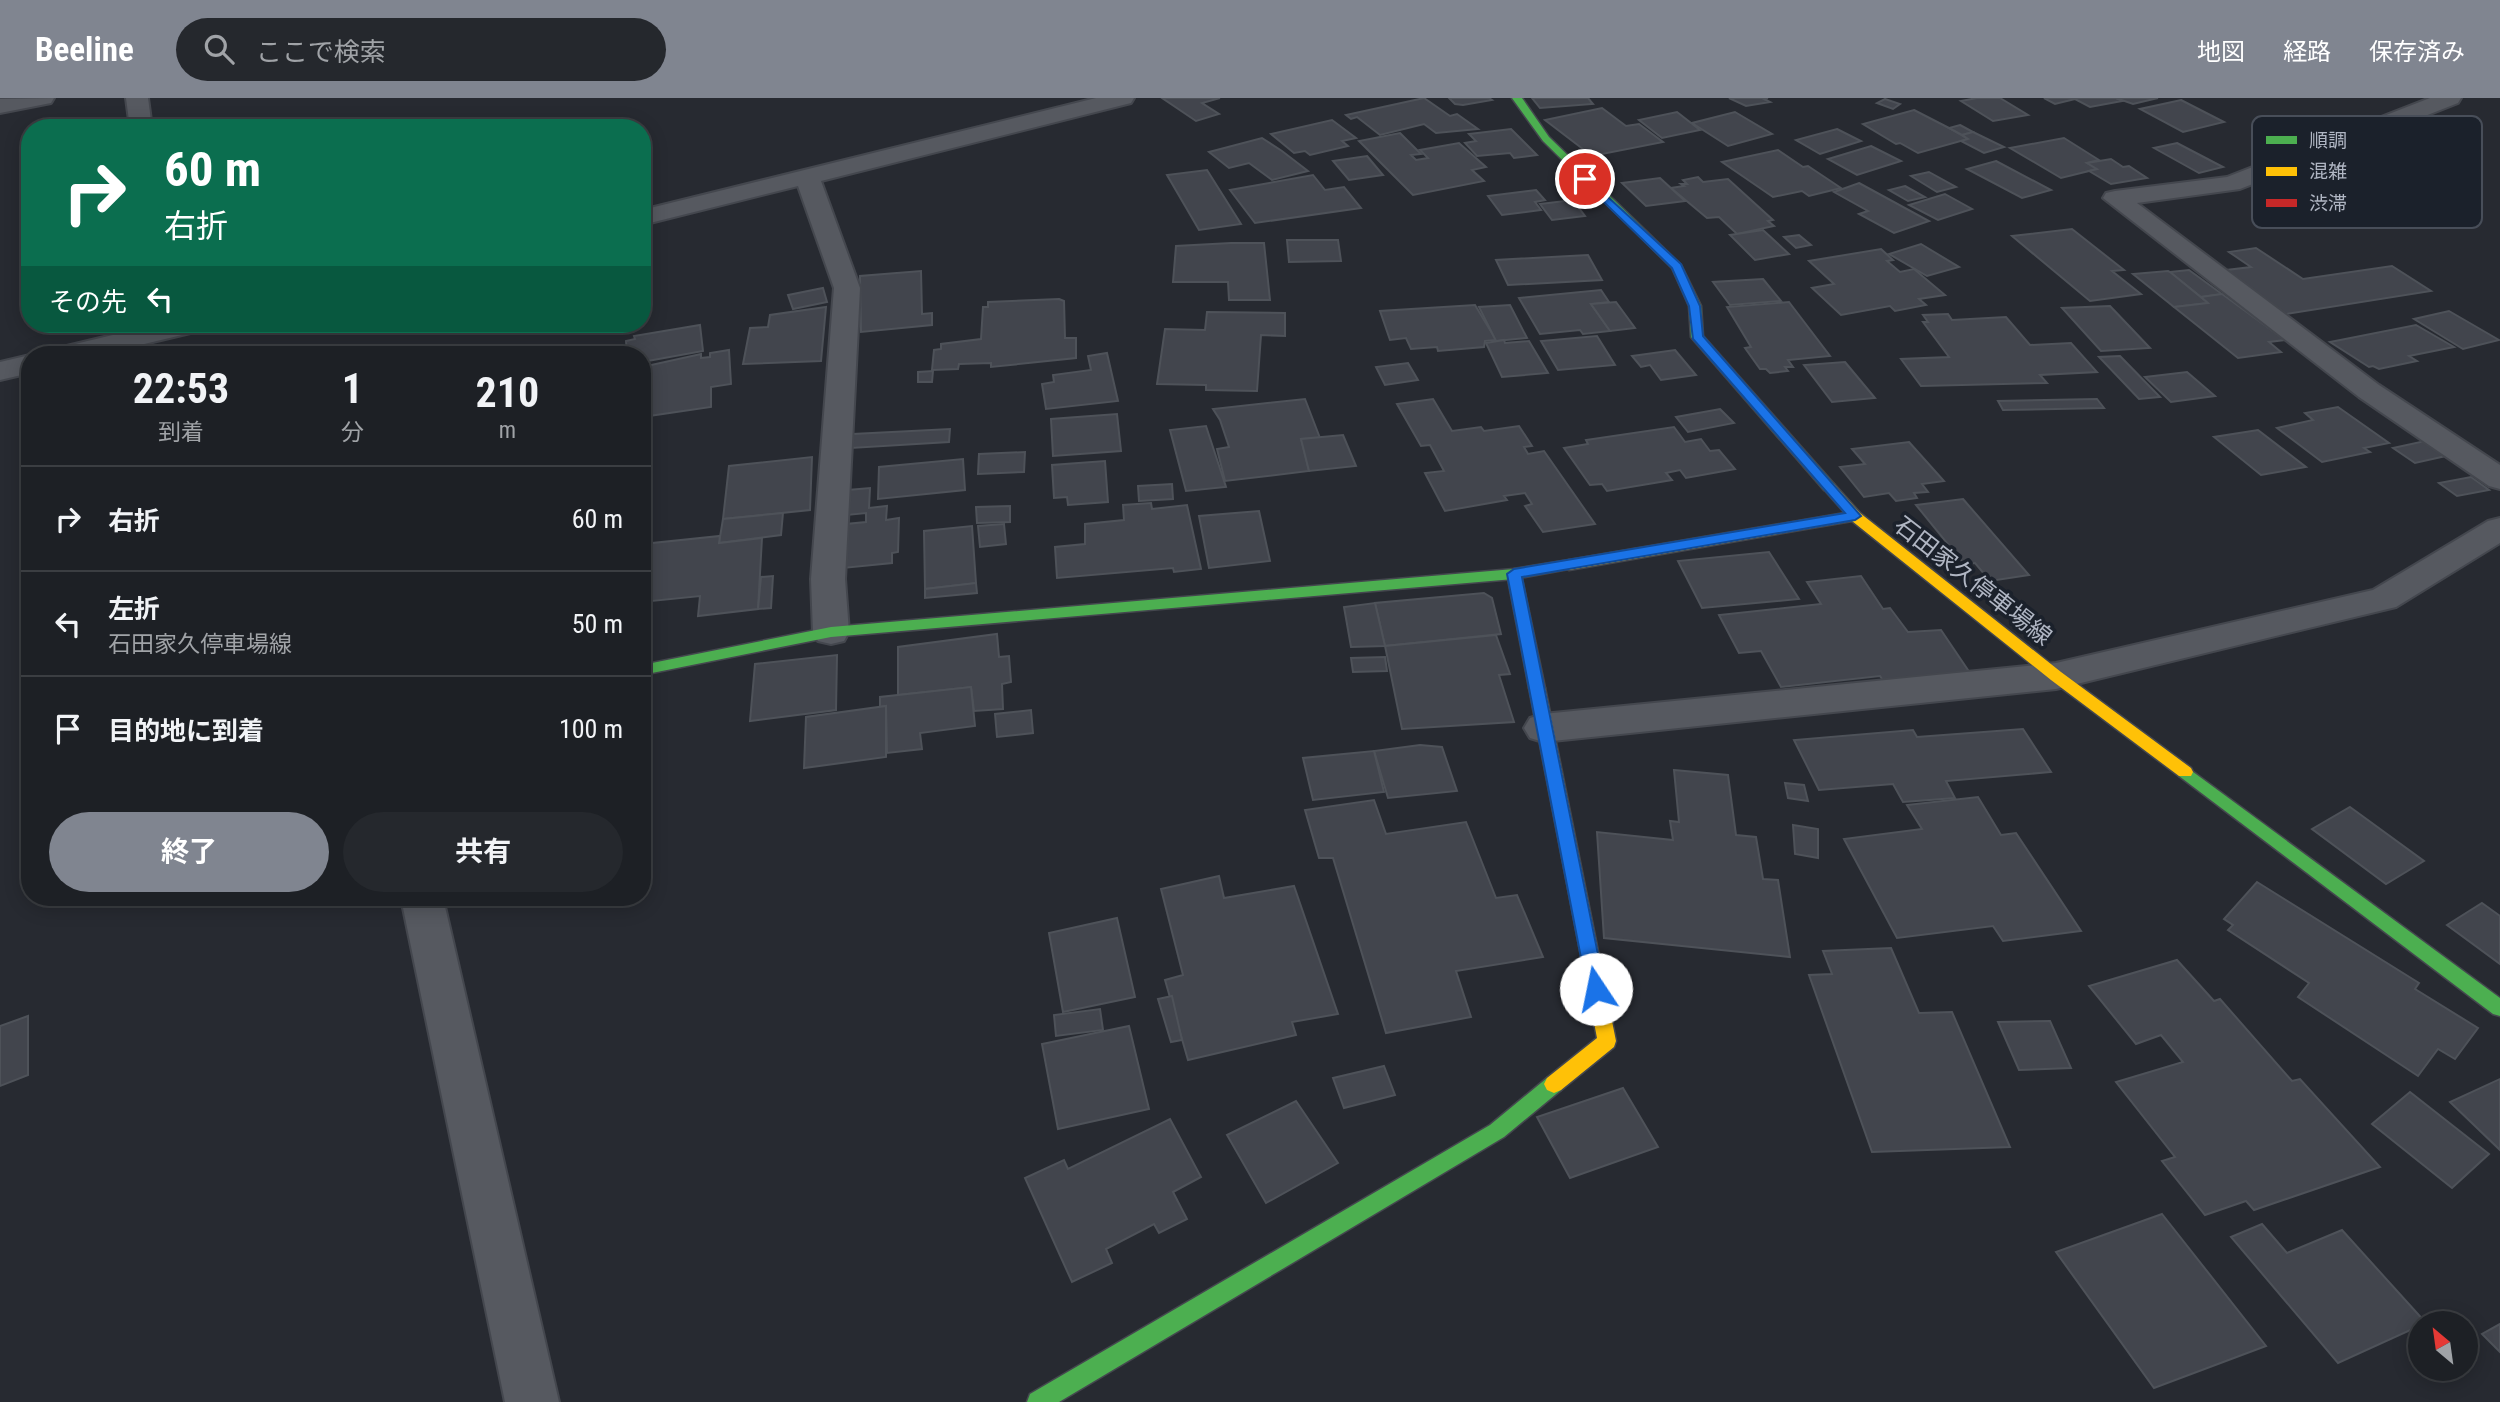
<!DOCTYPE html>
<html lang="ja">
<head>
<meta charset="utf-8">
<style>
  :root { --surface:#1d2025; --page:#25282d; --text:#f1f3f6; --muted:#a0a3a7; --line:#3b3e42; --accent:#808590 }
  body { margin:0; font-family:"Roboto Condensed","Noto Sans JP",sans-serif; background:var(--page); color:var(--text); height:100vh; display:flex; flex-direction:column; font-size:26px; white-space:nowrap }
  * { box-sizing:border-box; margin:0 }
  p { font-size:23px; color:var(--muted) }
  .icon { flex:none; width:38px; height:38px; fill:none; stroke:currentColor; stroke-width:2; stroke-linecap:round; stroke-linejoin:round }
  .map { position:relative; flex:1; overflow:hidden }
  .side { position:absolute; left:21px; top:248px; width:630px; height:560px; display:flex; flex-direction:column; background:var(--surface); border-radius:28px; box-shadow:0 4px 18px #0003,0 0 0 2px var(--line) }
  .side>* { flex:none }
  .banner { position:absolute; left:21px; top:21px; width:630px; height:214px; border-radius:28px; box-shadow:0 4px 18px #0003,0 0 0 2px var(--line); background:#0b6e4f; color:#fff; overflow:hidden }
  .needle { width:46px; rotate:331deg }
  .controls { position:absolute; left:2408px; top:1213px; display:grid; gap:14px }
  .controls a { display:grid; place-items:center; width:70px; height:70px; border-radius:50%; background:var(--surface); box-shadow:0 4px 18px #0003,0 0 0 2px var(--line); font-size:35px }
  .pin { position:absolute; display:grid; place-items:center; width:60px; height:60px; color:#fff; margin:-30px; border:4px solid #fff; border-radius:50%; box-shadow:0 2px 7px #0007 }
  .me { position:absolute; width:77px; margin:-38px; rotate:349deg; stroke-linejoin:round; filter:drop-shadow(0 0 5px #0008) }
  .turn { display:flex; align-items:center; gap:24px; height:147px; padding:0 28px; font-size:32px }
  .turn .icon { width:91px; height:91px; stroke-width:2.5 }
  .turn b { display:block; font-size:49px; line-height:60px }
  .then { display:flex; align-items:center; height:66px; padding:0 28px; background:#0003; gap:14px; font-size:26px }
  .eta { display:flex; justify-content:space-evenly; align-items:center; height:119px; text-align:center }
  .eta b { font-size:42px; font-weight:700; line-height:49px }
  .button { display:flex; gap:14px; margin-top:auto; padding:14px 28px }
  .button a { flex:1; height:80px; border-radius:42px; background:var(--accent); color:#fff; font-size:28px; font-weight:700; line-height:80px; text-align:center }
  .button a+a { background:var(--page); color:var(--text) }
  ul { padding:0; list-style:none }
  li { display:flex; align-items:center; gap:21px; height:105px; padding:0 28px; border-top:2px solid var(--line) }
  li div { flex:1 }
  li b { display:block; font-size:26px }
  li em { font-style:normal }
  header { display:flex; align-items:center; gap:42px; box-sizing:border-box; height:98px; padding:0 35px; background:var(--accent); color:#fff }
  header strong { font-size:33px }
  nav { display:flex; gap:38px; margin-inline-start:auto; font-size:24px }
  .search { width:490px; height:63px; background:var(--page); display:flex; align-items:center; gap:18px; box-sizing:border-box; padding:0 24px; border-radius:38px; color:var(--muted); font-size:26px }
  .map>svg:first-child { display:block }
  .building { fill:#42454d; stroke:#4e5259; stroke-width:2 }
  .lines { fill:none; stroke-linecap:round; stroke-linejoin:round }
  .street-casing { stroke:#44474e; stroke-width:4 }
  .fast-casing { stroke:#44474e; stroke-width:3 }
  .slow-casing { stroke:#44474e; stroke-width:3 }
  .jam-casing { stroke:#44474e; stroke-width:3 }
  .street { fill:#565960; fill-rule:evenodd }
  .fast { fill:#4caf50; fill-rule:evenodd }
  .slow { fill:#ffc107; fill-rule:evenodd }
  .jam { fill:#c62828; fill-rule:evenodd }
  .route { fill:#1a73e8; stroke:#114b97; stroke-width:2 }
  .labels { text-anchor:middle; stroke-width:7; stroke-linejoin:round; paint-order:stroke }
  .street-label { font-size:24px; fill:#b0b6c3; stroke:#1b212b }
  .key { fill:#1b212b; stroke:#484e59; stroke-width:2 }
  .key-label { font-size:19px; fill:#b0b6c3 }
</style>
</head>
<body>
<header>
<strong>Beeline</strong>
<div class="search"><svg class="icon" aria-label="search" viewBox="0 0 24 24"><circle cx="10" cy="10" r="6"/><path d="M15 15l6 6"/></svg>ここで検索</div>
<nav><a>地図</a><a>経路</a><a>保存済み</a></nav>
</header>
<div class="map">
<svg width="2500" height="1304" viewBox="0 0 2500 1304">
  <rect width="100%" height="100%" fill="#272a31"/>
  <!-- building -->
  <g class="building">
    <polygon points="1162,0 1220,0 1202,5 1219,16 1196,23"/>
    <polygon points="1424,0 1450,18 1457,16 1478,31 1436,35 1424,26 1380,37 1357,19 1351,21 1346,17"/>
    <polygon points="1449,0 1489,0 1492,2 1463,7 1455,6"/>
    <polygon points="1532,0 1588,0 1593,6 1540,10"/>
    <polygon points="1729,0 1768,0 1764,1 1770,4 1746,8"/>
    <polygon points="1977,0 2000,0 2028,17 1993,23 1961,3"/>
    <polygon points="2044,0 2116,0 2122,3 2090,9 2075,1 2055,6"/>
    <polygon points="2116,0 2158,0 2133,6"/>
    <polygon points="1885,1 1900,6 1893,11 1877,5"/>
    <polygon points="2181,2 2224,24 2183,34 2140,11"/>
    <polygon points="1602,10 1626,28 1639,26 1663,44 1592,58 1545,22"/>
    <polygon points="1914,12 1949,30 1968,41 1918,55 1900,45 1896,46 1863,26"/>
    <polygon points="1677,14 1700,32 1662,40 1639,22"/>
    <polygon points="1735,14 1772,36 1728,48 1692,25"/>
    <polygon points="1332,22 1356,40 1342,43 1348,48 1310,57 1305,53 1294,55 1271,36"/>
    <polygon points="1960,27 1973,34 1962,37 1949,30"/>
    <polygon points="1511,31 1537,57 1514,60 1510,55 1477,58 1465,45 1476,43 1469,36"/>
    <polygon points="1837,31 1861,43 1820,56 1796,42"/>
    <polygon points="1973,34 2004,49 1984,55 1961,43 1968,41 1962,37"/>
    <polygon points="1400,35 1421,56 1411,57 1416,62 1428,60 1420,52 1459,45 1486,69 1472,72 1484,83 1413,97 1359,43"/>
    <polygon points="1262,40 1282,53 1308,73 1272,82 1249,65 1229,70 1209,54"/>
    <polygon points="2064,40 2099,62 2087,65 2097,71 2061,80 2010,50"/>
    <polygon points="2177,45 2223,69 2199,75 2154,50"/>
    <polygon points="1871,48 1901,63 1857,77 1828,61"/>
    <polygon points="1778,52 1803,69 1808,68 1841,90 1809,98 1802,93 1773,99 1722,64"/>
    <polygon points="1367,58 1383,77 1349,82 1333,63"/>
    <polygon points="2111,61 2123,69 2129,68 2147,80 2111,86 2089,73 2097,71 2087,65"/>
    <polygon points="1996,63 2051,92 2022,100 1967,71"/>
    <polygon points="1207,72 1241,126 1199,132 1167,77"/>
    <polygon points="1929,74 1956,89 1937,94 1911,78"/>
    <polygon points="1313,77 1325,92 1344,89 1361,110 1255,125 1230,92"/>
    <polygon points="1698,79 1703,84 1728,81 1773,122 1768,123 1774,128 1737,136 1719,119 1707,120 1671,90 1684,88 1681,86 1687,86 1683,82"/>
    <polygon points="1660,80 1685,103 1646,108 1622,85"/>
    <polygon points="1859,85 1929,123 1894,135 1859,116 1868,113 1834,94"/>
    <polygon points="1905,88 1925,99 1908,103 1889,92"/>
    <polygon points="1536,92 1545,102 1535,104 1541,112 1502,117 1488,98"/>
    <polygon points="1945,96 1972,111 1938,122 1909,107"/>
    <polygon points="1573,102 1585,118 1552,122 1540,106"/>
    <polygon points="2072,131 2124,172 2112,173 2141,196 2090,203 2012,138"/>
    <polygon points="1763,132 1789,156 1755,162 1730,137"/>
    <polygon points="1799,137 1811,147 1796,150 1784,139"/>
    <polygon points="1287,142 1338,142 1341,163 1289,164"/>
    <polygon points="1231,145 1264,145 1270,202 1229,202 1228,184 1173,184 1176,148"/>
    <polygon points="1921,146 1959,169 1927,178 1889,156"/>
    <polygon points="2256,150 2303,181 2392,168 2431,193 2280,217 2218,173 2251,169 2229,154"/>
    <polygon points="1881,151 1893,162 1887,163 1900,174 1914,171 1945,197 1919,201 1926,207 1895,213 1890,208 1841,217 1812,190 1834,186 1809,163"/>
    <polygon points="1588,157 1602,182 1508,187 1496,162"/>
    <polygon points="2189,172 2222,196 2201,199 2170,174"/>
    <polygon points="921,173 922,216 932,215 932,227 861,234 860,178"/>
    <polygon points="2168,173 2170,174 2208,205 2174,209 2133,176"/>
    <polygon points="1763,181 1781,203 1730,207 1713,184"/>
    <polygon points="823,190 827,204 793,211 788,197"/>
    <polygon points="1601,192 1609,204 1591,206 1610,233 1583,236 1580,232 1540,236 1519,200"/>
    <polygon points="2222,196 2285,242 2269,244 2281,254 2238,260 2174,209 2208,205 2201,199"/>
    <polygon points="1059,201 1064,203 1065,240 1076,240 1076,260 991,269 991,265 959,266 958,271 932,272 934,252 941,251 941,246 981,241 983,209 988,209 988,204"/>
    <polygon points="1616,204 1635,230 1610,233 1591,206"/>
    <polygon points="1789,204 1830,258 1788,262 1793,269 1785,269 1788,273 1770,275 1766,271 1760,271 1745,250 1751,249 1727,209"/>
    <polygon points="1475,207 1496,242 1485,243 1484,249 1438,253 1437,249 1411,251 1406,240 1390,242 1380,213"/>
    <polygon points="1510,207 1527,240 1496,243 1479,209"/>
    <polygon points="2110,208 2150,250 2101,253 2062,210"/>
    <polygon points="826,209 821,263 743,266 750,230 768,229 770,217"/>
    <polygon points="2449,213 2499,242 2463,251 2414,221"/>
    <polygon points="1207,214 1285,215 1285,238 1261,237 1257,293 1206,292 1206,287 1157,286 1165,231 1205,232"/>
    <polygon points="1948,216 1952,222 2006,219 2030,247 2071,245 2097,274 2040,277 2047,285 1921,288 1901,261 1949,259 1923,224 1928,224 1923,217"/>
    <polygon points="700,227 703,253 642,264 642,257 627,257 626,243 635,241 634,238"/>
    <polygon points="2416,227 2454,249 2409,258 2417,263 2379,271 2373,268 2369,269 2330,244"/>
    <polygon points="1597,238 1615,267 1558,272 1541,243"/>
    <polygon points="1504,242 1505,245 1529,243 1548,275 1502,279 1486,245"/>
    <polygon points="729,252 731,286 711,289 711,309 642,319 642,269 701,256 701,260 710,259 710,255"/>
    <polygon points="1675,252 1696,277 1661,282 1650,267 1641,269 1632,258"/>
    <polygon points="1107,255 1118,303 1046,311 1042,286 1054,284 1053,277 1091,272 1088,258"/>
    <polygon points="2120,258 2160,299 2139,301 2099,259"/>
    <polygon points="1845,264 1875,300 1832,304 1804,267"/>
    <polygon points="1408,265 1418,282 1385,287 1376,269"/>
    <polygon points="933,273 932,284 918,284 918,274"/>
    <polygon points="2187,274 2215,298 2171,304 2145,279"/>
    <polygon points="1305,301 1320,340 1301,341 1309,373 1225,383 1217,351 1229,349 1220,322 1213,311"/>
    <polygon points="1433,301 1452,333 1481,329 1484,333 1519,328 1532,348 1524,349 1528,356 1544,353 1595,426 1543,434 1525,408 1532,406 1525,395 1504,398 1507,402 1445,413 1425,375 1444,373 1430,347 1421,348 1397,306"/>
    <polygon points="2097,301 2104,310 2003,312 1998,303"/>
    <polygon points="2338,309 2389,345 2364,350 2370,354 2322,364 2277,330 2313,322 2305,315"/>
    <polygon points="1720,311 1734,325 1688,334 1676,319"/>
    <polygon points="1117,316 1121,353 1053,358 1051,321"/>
    <polygon points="1206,328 1226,389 1186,393 1170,332"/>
    <polygon points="1674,329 1685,344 1701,341 1710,353 1719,352 1735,371 1686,380 1680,372 1666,375 1672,382 1607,393 1602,386 1590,387 1564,350 1588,346 1586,342"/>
    <polygon points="950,331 949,344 851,350 853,336"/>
    <polygon points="2258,332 2306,369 2261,377 2214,339"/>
    <polygon points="1343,337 1356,368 1309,373 1301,341"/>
    <polygon points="2425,343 2446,358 2415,365 2393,350"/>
    <polygon points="1909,344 1944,383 1922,386 1928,394 1914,395 1917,400 1896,403 1889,395 1864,399 1840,369 1865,366 1852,351"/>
    <polygon points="1025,354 1024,374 978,376 979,356"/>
    <polygon points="812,359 810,412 723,421 729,368"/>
    <polygon points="963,361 965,392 878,401 879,369"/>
    <polygon points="1105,363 1108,404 1068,407 1067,399 1054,400 1052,367"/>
    <polygon points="2471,379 2489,392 2457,398 2439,385"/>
    <polygon points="1172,386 1173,401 1139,403 1138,388"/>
    <polygon points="870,390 869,410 887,408 886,422 899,420 898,454 892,455 892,465 843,470 846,426 866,424 866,415 847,417 848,392"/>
    <polygon points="1963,401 2029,477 1990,483 1975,465 1964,466 1916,407"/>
    <polygon points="1151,405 1152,411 1187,407 1201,471 1174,474 1173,470 1057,480 1055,449 1085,446 1085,426 1124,422 1123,407"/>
    <polygon points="1010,408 1010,424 977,425 976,409"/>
    <polygon points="1259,413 1270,463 1209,470 1199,418"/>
    <polygon points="783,415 781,437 719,445 723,421"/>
    <polygon points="1004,426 1006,446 980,449 978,428"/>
    <polygon points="972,428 976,485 925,491 924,433"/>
    <polygon points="720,438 719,445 762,440 758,511 698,518 700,498 642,504 646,462 642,462 643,446"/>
    <polygon points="1769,454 1799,501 1702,510 1678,463"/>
    <polygon points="773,478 771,510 758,511 761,479"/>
    <polygon points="1861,478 1883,511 1890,510 1908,534 1941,532 1972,578 1886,587 1880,578 1781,589 1761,553 1739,555 1719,517 1821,506 1807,484"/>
    <polygon points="976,485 977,495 925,500 925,491"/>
    <polygon points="1484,495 1492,500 1501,536 1385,548 1375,505"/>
    <polygon points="1375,505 1385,548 1351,549 1344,509"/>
    <polygon points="2022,514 2038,525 2031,529 2014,517"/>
    <polygon points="997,536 999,559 1009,558 1011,584 1002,586 1003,611 974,613 971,589 898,597 898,549"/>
    <polygon points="1496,537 1510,576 1499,577 1514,624 1402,631 1385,548"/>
    <polygon points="837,557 836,612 750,623 755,566"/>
    <polygon points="1385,559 1387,573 1353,574 1351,560"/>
    <polygon points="971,589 975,628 920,635 922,651 887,655 886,608 880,609 880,599"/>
    <polygon points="886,608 886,659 804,670 806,619"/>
    <polygon points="1031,612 1033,635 997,639 995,616"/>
    <polygon points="2023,631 2051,674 1946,683 1955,700 1903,704 1893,686 1819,692 1794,642 1913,632 1917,639"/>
    <polygon points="1420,647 1442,649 1457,693 1388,700 1374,653"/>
    <polygon points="1374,653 1384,694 1313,702 1303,660"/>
    <polygon points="1674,672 1728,677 1736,737 1756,739 1763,781 1778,782 1790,859 1604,840 1597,734 1673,742 1670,723 1679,724"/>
    <polygon points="1785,685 1804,687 1808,703 1788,700"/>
    <polygon points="1978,699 2001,737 2016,735 2081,833 2003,843 1993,828 1897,840 1844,741 1922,731 1907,707"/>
    <polygon points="1374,702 1386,736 1466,724 1496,800 1517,797 1543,859 1456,873 1471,919 1386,935 1333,760 1319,760 1305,712"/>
    <polygon points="2350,709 2424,763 2386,786 2312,731"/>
    <polygon points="1793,727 1818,731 1818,760 1795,756"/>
    <polygon points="1219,778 1224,800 1294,788 1338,916 1292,924 1296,937 1188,962 1165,882 1183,877 1161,791"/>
    <polygon points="2257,784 2419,885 2415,891 2478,930 2455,961 2438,951 2418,978 2298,899 2309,885 2228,832 2233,827 2224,821"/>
    <polygon points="2482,805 2500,818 2500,866 2447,827"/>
    <polygon points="1117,820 1135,899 1063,914 1049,835"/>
    <polygon points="1891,850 1919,915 1952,914 2010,1049 1872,1054 1809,877 1832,876 1823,853"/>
    <polygon points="2177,862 2214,903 2220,901 2292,983 2300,981 2380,1069 2254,1112 2246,1103 2205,1117 2162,1063 2175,1059 2116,984 2183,964 2161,937 2136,946 2089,888"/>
    <polygon points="1172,898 1182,942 1171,944 1158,901"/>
    <polygon points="1100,911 1103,932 1056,938 1054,917"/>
    <polygon points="28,918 28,977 0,988 0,928"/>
    <polygon points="2050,923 2071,970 2019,972 1998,924"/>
    <polygon points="1129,928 1149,1011 1058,1031 1042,946"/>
    <polygon points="1384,968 1395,997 1344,1010 1333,980"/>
    <polygon points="2500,981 2500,1052 2450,1004"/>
    <polygon points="1623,990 1658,1049 1570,1080 1537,1019"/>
    <polygon points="2410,994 2489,1056 2452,1090 2372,1026"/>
    <polygon points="1296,1003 1338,1065 1266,1105 1227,1037"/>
    <polygon points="1170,1021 1201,1079 1173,1094 1187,1121 1159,1135 1154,1126 1106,1151 1112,1165 1072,1184 1025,1080 1064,1062 1068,1071"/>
    <polygon points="2162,1116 2266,1248 2154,1290 2056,1154"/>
    <polygon points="2262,1126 2287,1155 2342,1132 2426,1225 2338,1265 2231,1139"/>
    <polygon points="2500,1226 2500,1254 2482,1236"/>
  </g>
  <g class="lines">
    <defs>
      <g id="street">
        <polygon points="54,0 51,5 0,15 0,1"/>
        <polygon points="126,0 148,0 152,30 130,30"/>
        <polygon points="1096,0 1134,0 1131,5 821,83 860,190 845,481 849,534 844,543 831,546 818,543 813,534 811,481 834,190 798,88 642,127 642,112"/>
        <polygon points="2430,0 2461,0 2458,5 2240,91 2137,105 2379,287 2500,367 2500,391 2489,388 2359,299 2103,100 2106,95 2115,93 2227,79"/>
        <polygon points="159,226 207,226 203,232 98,257 50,257 54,251"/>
        <polygon points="30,257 30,275 0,282 0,264"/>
        <polygon points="2500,420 2500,445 2396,509 2056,591 1543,644 1530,640 1524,630 1530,620 1543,616 2056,565 2373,492 2488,423"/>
        <polygon points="401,800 443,800 559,1304 505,1304"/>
      </g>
      <g id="fast">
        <polygon points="1512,0 1522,0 1549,39 1681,167 1701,208 1703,238 1834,386 1834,392 1824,392 1691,239 1689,208 1672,170 1543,43"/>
        <polygon points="1569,462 1576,467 1574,470 1514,481 831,539 642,577 642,567 831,529 1514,471"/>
        <polygon points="2185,668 2500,900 2500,918 2493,916 2179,678 2177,674 2179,670"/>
        <polygon points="1554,977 1561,980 1564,986 1561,992 1504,1039 1059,1304 1027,1304 1030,1296 1490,1027 1547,980"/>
      </g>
      <g id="slow">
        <polygon points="1829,385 1834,386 1860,415 2061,574 2191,670 2193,674 2191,678 2179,678 2051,582 1852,423 1569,472 1562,467 1569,462 1845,415 1822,389"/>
        <polygon points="1537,585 1545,590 1616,943 1614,949 1561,992 1554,995 1547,992 1544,986 1547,980 1597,940 1529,590"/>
      </g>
      <polygon id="jam" points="1514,471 1521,476 1545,590 1537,595 1529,590 1507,476"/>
    </defs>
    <!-- street casing -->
    <use href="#street" class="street-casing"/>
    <!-- fast casing -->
    <use href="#fast" class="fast-casing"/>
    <!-- slow casing -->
    <use href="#slow" class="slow-casing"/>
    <!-- jam casing -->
    <use href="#jam" class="jam-casing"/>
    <!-- street -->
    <use href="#street" class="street"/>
    <!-- fast -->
    <use href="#fast" class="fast"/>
    <!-- slow -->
    <use href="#slow" class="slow"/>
    <!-- jam -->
    <use href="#jam" class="jam"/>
  </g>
  <!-- route -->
  <polygon class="route" points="1585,78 1681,166 1700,208 1703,238 1861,418 1855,422 1522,479 1605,891 1603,896 1589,896 1587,891 1507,476 1514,471 1845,415 1693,241 1689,208 1672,170 1582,83"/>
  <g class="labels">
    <!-- street labels -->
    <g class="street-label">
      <text transform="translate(1973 483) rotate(38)" y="8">石田家久停車場線</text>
    </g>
  </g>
  <!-- legend -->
  <rect x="2252" y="18" width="230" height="112" rx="10" class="key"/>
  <rect x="2266" y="38" width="31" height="8" fill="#4caf50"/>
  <rect x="2266" y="69" width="31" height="9" fill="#ffc107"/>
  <rect x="2266" y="101" width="31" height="8" fill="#c62828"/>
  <g class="key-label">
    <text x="2309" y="49">順調</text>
    <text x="2309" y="80">混雑</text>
    <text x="2309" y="112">渋滞</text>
  </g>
</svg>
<div class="controls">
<a><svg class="needle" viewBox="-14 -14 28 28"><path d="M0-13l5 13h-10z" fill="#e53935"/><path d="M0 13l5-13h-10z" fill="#a0a3a7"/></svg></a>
</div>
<div class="pin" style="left:1585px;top:81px;background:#d93025"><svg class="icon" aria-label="arrive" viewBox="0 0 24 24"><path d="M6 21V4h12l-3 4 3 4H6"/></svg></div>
<svg class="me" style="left:1596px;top:891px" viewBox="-20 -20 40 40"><circle r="19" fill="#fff"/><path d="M0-13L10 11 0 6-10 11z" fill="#1a73e8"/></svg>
<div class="banner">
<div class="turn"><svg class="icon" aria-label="right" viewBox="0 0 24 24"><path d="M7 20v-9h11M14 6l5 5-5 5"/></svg><div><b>60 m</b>右折</div></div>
<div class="then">その先<svg class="icon" aria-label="left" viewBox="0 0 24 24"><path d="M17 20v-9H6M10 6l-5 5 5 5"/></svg></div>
</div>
<section class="side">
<div class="eta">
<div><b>22:53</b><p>到着</p></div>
<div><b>1</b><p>分</p></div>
<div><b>210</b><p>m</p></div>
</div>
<ul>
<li><svg class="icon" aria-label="right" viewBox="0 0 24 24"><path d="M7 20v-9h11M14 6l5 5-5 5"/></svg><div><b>右折</b></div><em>60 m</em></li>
<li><svg class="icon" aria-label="left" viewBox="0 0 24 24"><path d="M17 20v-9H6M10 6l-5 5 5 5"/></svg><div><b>左折</b><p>石田家久停車場線</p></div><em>50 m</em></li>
<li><svg class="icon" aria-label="arrive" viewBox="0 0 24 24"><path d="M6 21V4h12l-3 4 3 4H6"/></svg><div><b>目的地に到着</b></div><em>100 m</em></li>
</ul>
<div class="button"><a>終了</a><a>共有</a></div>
</section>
</div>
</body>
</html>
